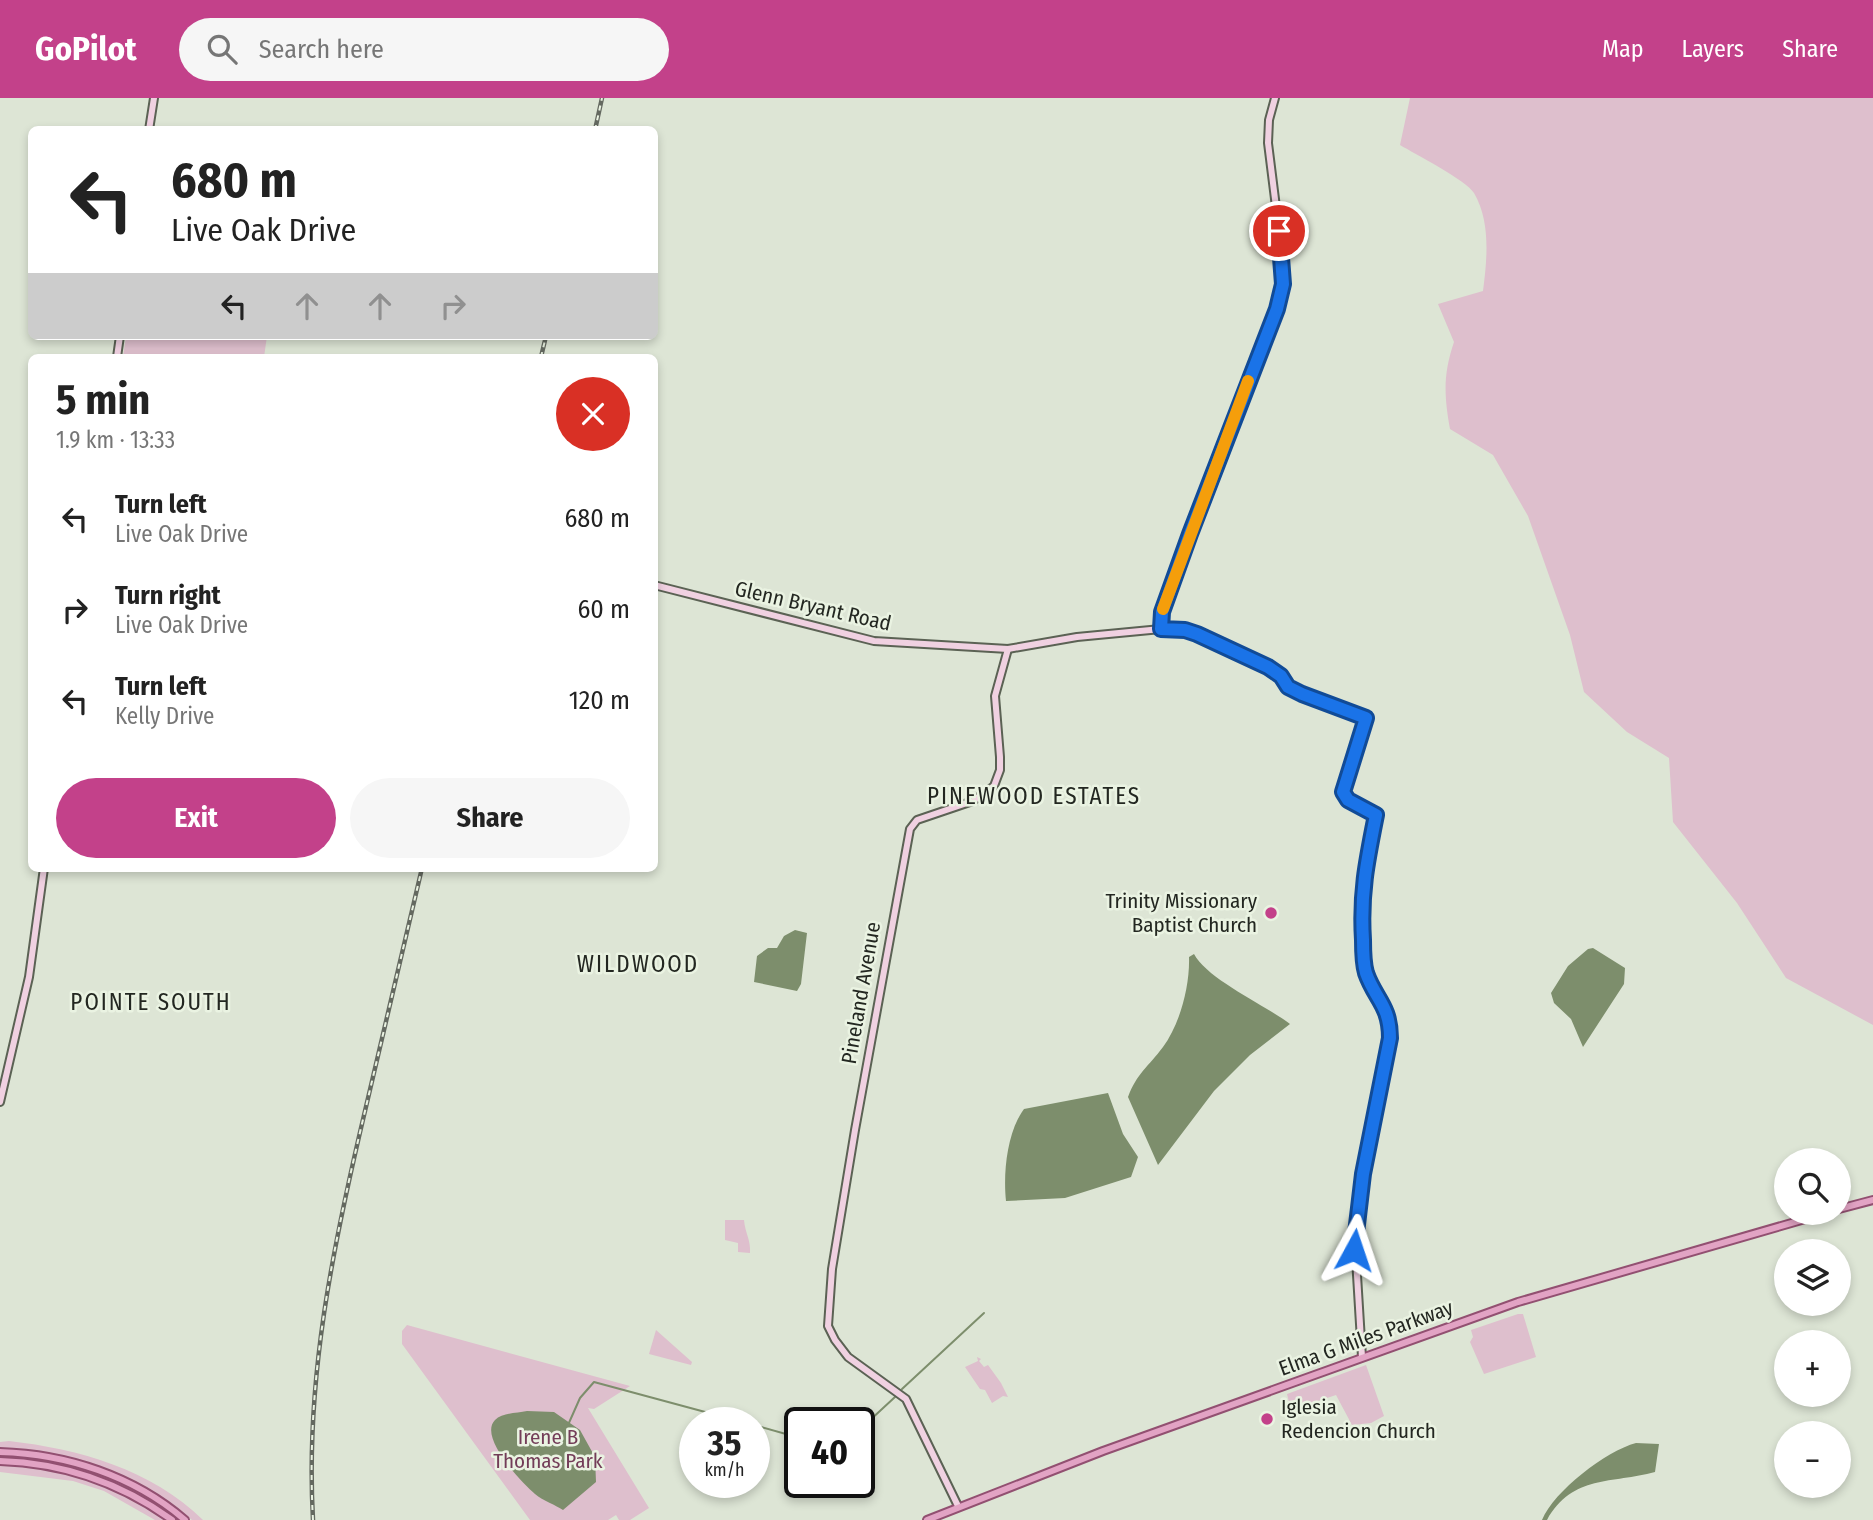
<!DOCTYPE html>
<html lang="en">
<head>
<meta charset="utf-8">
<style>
  :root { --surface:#fff; --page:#f6f6f6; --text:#222; --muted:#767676; --accent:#c3418a }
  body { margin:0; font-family:"Fira Sans Condensed",sans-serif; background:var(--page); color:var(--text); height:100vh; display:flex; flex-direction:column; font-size:26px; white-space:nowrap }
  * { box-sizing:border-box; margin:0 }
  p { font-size:23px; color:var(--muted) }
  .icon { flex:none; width:38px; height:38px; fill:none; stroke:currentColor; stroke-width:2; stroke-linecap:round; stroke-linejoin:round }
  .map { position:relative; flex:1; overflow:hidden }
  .details { position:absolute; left:28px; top:256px; width:630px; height:518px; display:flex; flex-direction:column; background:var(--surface); border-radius:10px; box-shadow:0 4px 10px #0003 }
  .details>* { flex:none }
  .banner { position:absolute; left:28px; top:28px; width:630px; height:214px; border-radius:10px; box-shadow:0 4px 10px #0003; background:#fff; color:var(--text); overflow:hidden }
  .tools { position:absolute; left:1774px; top:1050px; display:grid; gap:14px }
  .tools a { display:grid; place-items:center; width:77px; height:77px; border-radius:50%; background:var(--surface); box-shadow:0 4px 10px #0003; font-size:35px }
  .speed { position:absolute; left:679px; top:1309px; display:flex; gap:14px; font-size:35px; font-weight:700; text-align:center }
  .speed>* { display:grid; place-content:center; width:91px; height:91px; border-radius:50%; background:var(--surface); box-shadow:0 4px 10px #0003; line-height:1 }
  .speed small { font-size:18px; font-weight:400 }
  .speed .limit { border:4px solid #111; border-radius:10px; background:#fff; color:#111 }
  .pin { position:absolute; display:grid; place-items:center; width:60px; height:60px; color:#fff; margin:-30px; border:4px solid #fff; border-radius:50%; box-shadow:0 2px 7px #0007 }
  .me { position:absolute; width:77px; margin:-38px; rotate:5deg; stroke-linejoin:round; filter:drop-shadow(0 0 5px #0008) }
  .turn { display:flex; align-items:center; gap:24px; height:147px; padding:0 28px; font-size:32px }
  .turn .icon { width:91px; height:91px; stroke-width:2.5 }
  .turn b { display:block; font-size:49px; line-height:60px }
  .lanes { display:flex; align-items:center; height:66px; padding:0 28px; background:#0003; justify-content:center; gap:35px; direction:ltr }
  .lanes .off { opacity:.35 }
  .round { display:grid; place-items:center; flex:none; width:74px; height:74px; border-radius:37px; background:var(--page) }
  .head { display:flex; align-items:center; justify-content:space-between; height:119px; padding:0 28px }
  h1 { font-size:42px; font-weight:700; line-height:52px }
  .action { display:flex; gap:14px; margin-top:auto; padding:14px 28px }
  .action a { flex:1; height:80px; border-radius:42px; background:var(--accent); color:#fff; font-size:28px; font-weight:700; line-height:80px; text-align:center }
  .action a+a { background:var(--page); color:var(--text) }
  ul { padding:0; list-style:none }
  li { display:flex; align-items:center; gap:21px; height:91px; padding:0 28px }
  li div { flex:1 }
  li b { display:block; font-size:26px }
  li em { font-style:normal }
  header { display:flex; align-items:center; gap:42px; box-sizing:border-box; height:98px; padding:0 35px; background:var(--accent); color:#fff }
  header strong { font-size:33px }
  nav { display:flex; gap:38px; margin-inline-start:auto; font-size:24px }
  .search { width:490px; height:63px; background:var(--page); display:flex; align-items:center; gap:18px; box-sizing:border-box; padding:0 24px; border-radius:38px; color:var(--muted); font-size:26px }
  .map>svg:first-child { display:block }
  .green { fill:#debfcd }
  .water { fill:#7d8e6c }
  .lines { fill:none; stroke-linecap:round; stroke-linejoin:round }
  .stream { stroke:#7d8e6c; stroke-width:2 }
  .secondary-casing { stroke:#5b6254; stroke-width:10 }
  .primary-casing { stroke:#925071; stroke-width:10 }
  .secondary { stroke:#f0d1e1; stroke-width:6 }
  .primary { stroke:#e2a3c4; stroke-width:6 }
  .rail-casing { stroke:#646960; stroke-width:4.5 }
  .rail { stroke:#eaf3e2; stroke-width:2; stroke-dasharray:5; stroke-linecap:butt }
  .route-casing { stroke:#114b97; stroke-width:18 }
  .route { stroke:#1a73e8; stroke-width:12 }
  .slow { stroke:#f59e0b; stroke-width:12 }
  .poi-dot { fill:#c3418a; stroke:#eaf3e2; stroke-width:2.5 }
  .labels { text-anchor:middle; stroke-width:5; stroke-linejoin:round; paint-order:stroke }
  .street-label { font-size:21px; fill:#232721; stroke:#eaf3e2 }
  .poi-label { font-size:21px; fill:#232721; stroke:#eaf3e2; text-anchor:end }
  .park-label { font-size:21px; fill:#733d58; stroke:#eaf3e2 }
  .neighbourhood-label { font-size:23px; letter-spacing:2px; fill:#232721; stroke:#eaf3e2 }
</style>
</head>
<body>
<header>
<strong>GoPilot</strong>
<div class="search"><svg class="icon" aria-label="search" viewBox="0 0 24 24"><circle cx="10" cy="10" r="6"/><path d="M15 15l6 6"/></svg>Search here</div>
<nav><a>Map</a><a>Layers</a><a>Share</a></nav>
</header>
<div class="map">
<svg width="1873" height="1422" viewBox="0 0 1873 1422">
  <rect width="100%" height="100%" fill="#dde5d5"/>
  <!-- green -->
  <g class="green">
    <path d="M1410,0H1873V927L1786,880L1737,805L1673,724L1669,660L1627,634L1584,594L1570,537L1528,418L1493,357L1450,331C1444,297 1443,277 1454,244L1438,206L1483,193C1487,162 1491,124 1474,95C1466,82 1415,56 1400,47Z"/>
    <polygon points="126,238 267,238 264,259 123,259"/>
    <path d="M725,1122H744C745,1135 751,1142 750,1155L738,1154V1145L725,1142Z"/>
    <polygon points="1518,1216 1523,1216 1536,1259 1484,1276 1470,1244 1473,1239 1471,1232"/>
    <polygon points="407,1227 630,1288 594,1311 588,1310 649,1410 630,1422 619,1422 616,1417 608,1422 530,1422 402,1246 402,1233"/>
    <polygon points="656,1232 692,1264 691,1267 649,1256"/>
    <polygon points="977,1259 981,1261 979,1263 984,1269 988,1267 1001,1285 1008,1299 1003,1298 992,1305 985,1292 980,1291 965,1269 978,1263"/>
    <polygon points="1366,1267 1384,1318 1371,1325 1352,1327 1336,1297 1291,1312 1287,1296"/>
    <path d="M9,1343C79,1351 151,1371 203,1422H192L149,1391L109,1372L48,1355L0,1350V1344Z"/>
    <path d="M0,1357C68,1360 126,1382 181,1422H176C123,1383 66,1363 0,1360Z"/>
    <path d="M0,1367C61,1370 116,1387 166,1422H155L104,1393L73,1383L0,1374Z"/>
  </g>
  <!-- water -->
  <g class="water">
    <polygon points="795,832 807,835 801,886 797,893 754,884 757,858 768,850 777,850 784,838"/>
    <polygon points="1593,850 1625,870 1624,886 1583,949 1571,921 1554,905 1551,895 1568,868 1588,851"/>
    <path d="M1194,856C1207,881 1265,907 1290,926L1250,957L1214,993L1158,1067L1128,999C1137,975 1148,969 1163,949C1180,926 1190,888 1189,859Z"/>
    <path d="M1108,995L1123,1036L1138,1059L1131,1079L1065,1100L1006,1103C1003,1075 1007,1034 1024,1011Z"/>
    <path d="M527,1313L554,1314L580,1332L595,1359L596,1384L563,1412C556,1407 543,1403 535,1396C522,1385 478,1339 495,1322C502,1315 517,1315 527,1313Z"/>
    <path d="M1636,1345L1659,1346L1655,1374C1612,1386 1573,1376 1547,1422H1542C1554,1393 1606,1353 1636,1345Z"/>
  </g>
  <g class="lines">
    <!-- stream -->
    <g class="stream">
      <polyline points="902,1291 984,1215"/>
      <polyline points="868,1324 895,1299"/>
      <polyline points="568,1327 580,1300 594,1284 746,1325"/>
      <polyline points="754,1327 800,1340"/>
      <polyline points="859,1333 861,1331"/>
    </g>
    <defs>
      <g id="secondary">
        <polyline points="149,32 154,0"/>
        <polyline points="117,259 120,238"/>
        <path d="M654,487L874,543L1008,551L1077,539L1161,531L1185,532L1268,569L1281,578L1288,589L1302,596L1366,619L1343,694L1348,702L1376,717C1367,763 1360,794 1363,842C1363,852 1363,865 1366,875C1375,902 1390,907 1390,940L1363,1076L1355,1144L1362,1259"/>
        <polyline points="1161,531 1162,514 1190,436 1281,195 1279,133 1268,45 1269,22 1275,0"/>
        <polyline points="0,1004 29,879 44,770"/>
        <polyline points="958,1408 906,1301 848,1259 835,1242 828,1228 832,1171 855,1032 910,731 917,722 973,703 994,688 1000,672 1000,659 995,598 1008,551"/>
      </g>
      <g id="primary">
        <polyline points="1839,1111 1873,1102"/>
        <path d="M0,1354C67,1356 134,1378 185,1422"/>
        <path d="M0,1363C63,1365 121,1385 172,1422"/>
        <polyline points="927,1422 1103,1353 1518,1204 1826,1115"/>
      </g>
    </defs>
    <!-- secondary casing -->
    <use href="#secondary" class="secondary-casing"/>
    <!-- primary casing -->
    <use href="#primary" class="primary-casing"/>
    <!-- secondary -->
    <use href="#secondary" class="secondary"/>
    <!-- primary -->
    <use href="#primary" class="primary"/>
    <defs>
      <g id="rail">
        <polyline points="595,32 602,0"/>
        <polyline points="541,259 546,238"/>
        <path d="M313,1422C305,1282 333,1148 365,1013C384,932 403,851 422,770"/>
      </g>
    </defs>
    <!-- rail casing -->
    <use href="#rail" class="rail-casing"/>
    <!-- rail -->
    <use href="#rail" class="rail"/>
  </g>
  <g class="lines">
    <defs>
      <path id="route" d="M1279,133L1283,186L1277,211L1190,436L1162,514L1161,531L1185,532L1197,536L1268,569L1281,578L1288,589L1302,596L1366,620L1343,694L1348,702L1376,717C1367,762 1360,795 1363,842C1363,852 1363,865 1366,875C1375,901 1390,907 1390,940L1363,1076L1354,1152"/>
    </defs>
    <!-- route casing -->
    <use href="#route" class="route-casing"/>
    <!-- route -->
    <use href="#route" class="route"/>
    <!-- slow -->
    <polyline class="slow" points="1163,511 1248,283"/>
  </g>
  <!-- markers -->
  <g class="poi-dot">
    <circle cx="1271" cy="815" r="7"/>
    <circle cx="1267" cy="1321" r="7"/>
  </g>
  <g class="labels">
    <!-- street labels -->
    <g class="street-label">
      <text transform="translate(813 508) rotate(13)" y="7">Glenn Bryant Road</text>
      <text transform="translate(861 895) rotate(-80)" y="7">Pineland Avenue</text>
      <text transform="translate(1366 1240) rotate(-20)" y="7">Elma G Miles Parkway</text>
    </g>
    <!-- poi labels -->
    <g class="poi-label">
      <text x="1257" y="810">Trinity Missionary<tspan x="1257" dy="24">Baptist Church</tspan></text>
      <text x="1281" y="1316" text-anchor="start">Iglesia<tspan x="1281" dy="24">Redencion Church</tspan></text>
    </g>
    <!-- park labels -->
    <g class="park-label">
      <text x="548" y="1346">Irene B<tspan x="548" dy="24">Thomas Park</tspan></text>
    </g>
    <!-- neighbourhood labels -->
    <g class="neighbourhood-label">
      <text x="1034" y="706">PINEWOOD ESTATES</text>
      <text x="638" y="874">WILDWOOD</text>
      <text x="151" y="912">POINTE SOUTH</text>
    </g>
  </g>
</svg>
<div class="tools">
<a><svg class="icon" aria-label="search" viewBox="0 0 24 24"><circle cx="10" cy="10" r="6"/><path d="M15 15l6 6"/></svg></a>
<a><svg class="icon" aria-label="layers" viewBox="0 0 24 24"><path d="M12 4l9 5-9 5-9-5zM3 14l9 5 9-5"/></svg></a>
<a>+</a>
<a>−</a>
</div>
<div class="speed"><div>35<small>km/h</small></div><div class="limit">40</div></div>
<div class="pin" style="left:1279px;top:133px;background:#d93025"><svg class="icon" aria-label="arrive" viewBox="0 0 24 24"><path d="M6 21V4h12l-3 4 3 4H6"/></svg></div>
<svg class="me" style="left:1354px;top:1152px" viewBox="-20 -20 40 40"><path d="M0-17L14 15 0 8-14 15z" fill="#1a73e8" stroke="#fff" stroke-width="4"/></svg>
<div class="banner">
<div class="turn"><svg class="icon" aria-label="left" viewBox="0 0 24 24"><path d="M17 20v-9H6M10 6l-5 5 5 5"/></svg><div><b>680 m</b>Live Oak Drive</div></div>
<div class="lanes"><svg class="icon" aria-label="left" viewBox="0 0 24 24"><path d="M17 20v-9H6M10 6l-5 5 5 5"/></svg><svg class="icon off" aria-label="ahead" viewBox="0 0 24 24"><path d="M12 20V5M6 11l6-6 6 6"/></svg><svg class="icon off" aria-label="ahead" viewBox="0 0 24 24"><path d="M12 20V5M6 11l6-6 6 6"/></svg><svg class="icon off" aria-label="right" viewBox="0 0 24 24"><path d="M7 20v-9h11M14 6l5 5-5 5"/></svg></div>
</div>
<section class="details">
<div class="head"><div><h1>5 min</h1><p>1.9 km · 13:33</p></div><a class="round" style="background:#d93025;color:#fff"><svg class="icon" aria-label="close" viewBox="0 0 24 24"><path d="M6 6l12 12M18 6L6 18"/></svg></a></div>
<ul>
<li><svg class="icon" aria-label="left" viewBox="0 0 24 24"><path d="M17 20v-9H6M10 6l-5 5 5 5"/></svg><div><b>Turn left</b><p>Live Oak Drive</p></div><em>680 m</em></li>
<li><svg class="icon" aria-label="right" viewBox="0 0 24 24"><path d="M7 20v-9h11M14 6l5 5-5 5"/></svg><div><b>Turn right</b><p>Live Oak Drive</p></div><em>60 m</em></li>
<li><svg class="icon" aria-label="left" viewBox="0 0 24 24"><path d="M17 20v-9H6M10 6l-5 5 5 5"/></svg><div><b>Turn left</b><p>Kelly Drive</p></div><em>120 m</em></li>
</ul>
<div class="action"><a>Exit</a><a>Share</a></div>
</section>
</div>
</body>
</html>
